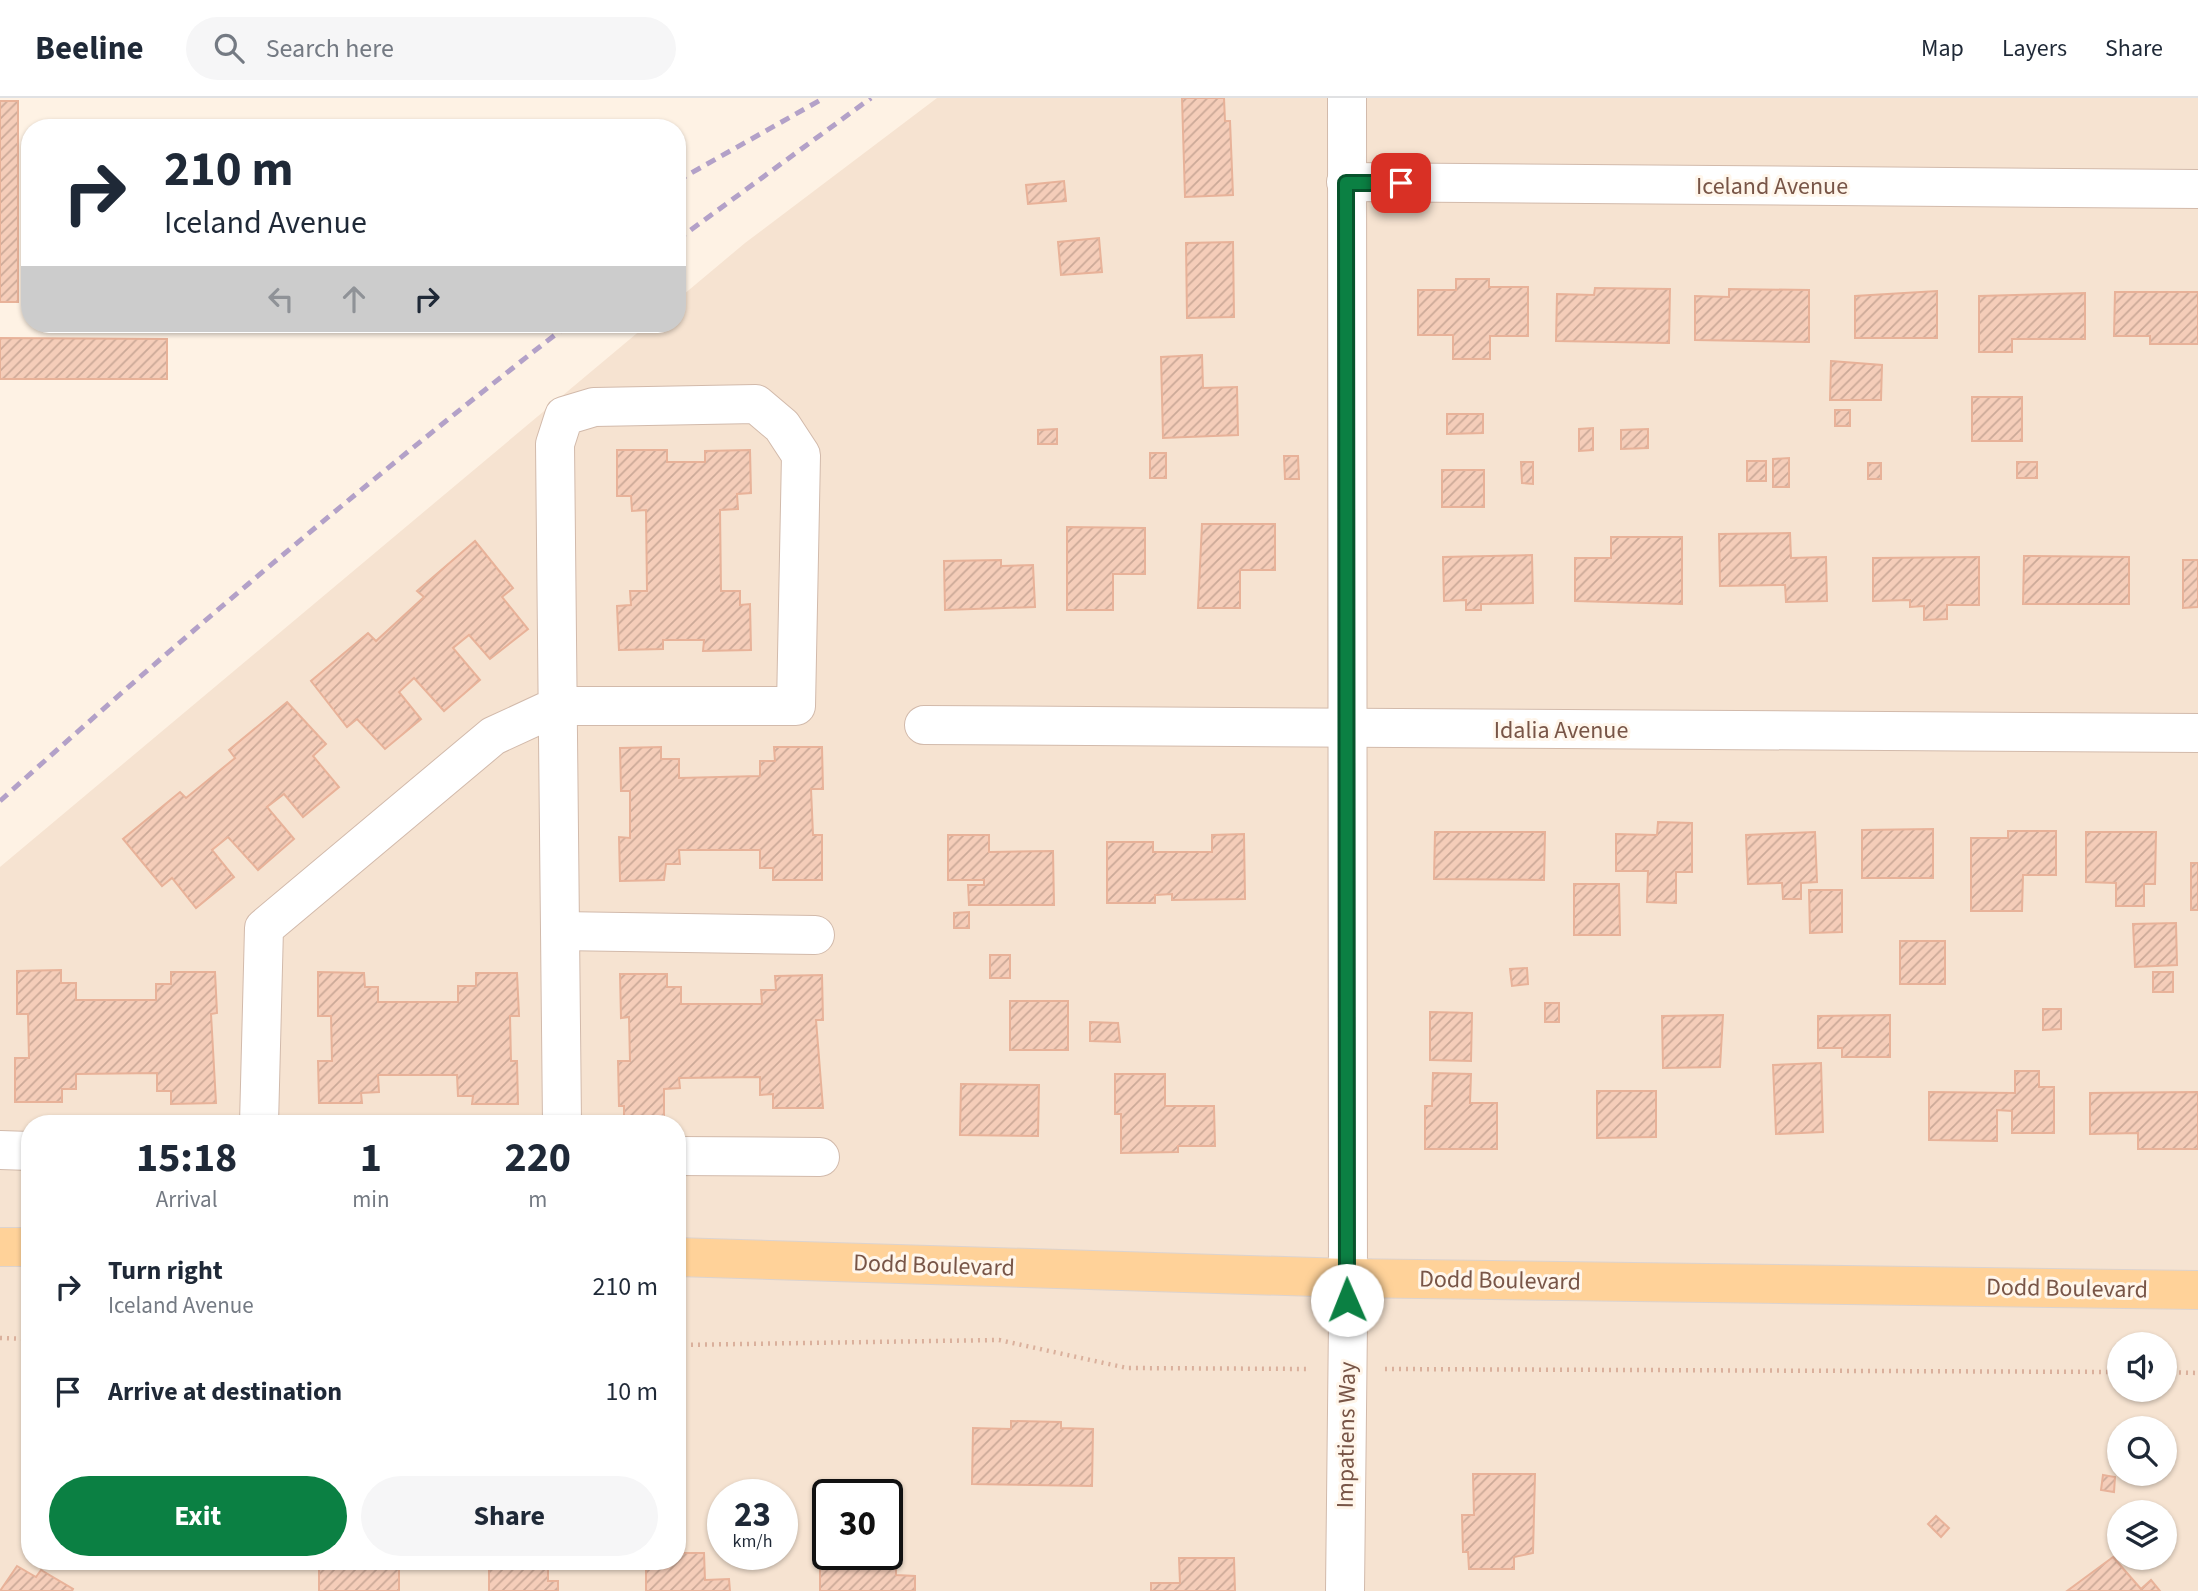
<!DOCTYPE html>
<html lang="en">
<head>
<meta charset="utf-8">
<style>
  :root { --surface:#fff; --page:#f6f6f7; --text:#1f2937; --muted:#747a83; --line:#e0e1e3; --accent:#0b8043 }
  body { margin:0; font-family:"Source Sans 3",sans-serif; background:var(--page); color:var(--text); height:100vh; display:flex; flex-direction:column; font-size:26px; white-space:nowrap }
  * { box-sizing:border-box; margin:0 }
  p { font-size:23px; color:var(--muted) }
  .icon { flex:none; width:38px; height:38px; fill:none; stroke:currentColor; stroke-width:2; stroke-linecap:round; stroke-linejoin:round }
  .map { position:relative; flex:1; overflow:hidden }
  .details { position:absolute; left:21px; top:1017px; width:665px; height:455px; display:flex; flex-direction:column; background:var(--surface); border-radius:28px; box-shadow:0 2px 5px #0004 }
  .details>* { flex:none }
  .guide { position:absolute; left:21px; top:21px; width:665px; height:214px; border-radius:28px; box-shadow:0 2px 5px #0004; background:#fff; color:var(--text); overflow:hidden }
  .tools { position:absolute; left:2107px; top:1234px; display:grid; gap:14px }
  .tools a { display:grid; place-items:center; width:70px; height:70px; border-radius:50%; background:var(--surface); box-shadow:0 2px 5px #0004; font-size:35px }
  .speed { position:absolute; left:707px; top:1381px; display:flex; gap:14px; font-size:35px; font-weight:700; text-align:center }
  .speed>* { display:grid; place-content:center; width:91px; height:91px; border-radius:50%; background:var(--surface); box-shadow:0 2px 5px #0004; line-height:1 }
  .speed small { font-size:18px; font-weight:400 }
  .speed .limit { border:4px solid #111; border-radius:10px; background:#fff; color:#111 }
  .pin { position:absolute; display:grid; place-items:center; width:60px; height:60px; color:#fff; margin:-30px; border-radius:14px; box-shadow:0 4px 10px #0006 }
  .me { position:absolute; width:77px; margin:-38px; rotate:359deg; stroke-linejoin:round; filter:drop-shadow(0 0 5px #0008) }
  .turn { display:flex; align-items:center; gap:24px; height:147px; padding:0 28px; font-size:32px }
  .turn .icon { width:91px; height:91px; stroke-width:2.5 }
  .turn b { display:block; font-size:49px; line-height:60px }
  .lanes { display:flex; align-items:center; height:66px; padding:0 28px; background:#0003; justify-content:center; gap:35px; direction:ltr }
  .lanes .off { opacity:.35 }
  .eta { display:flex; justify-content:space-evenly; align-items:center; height:119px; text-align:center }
  .eta b { font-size:42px; font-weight:700; line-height:49px }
  .action { display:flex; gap:14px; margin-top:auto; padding:14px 28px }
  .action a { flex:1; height:80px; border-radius:42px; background:var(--accent); color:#fff; font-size:28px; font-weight:700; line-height:80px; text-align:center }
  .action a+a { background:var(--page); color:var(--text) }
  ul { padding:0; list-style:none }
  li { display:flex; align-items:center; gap:21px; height:105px; padding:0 28px }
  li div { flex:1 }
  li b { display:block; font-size:26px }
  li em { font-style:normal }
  header { display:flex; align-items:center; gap:42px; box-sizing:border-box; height:98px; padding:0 35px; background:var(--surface); border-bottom:2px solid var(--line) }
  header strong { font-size:33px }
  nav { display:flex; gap:38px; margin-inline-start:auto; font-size:24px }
  .search { width:490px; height:63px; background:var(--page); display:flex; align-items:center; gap:18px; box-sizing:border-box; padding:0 24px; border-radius:38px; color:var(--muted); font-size:26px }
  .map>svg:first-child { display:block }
  .residential { fill:#f6e3d1; fill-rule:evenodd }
  .building { fill:url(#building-hatch); stroke:#e8b299; stroke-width:2 }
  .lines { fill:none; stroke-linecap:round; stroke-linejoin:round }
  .minor-casing { stroke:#d2baab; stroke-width:40 }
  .major-casing { stroke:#dcd3cf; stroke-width:40 }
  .path { stroke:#dab09c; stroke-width:4.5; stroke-dasharray:2 5; stroke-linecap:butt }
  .minor { stroke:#fff; stroke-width:38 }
  .major { stroke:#ffd299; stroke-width:38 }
  .rail { stroke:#b3a1c8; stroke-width:5; stroke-dasharray:10 7; stroke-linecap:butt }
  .route-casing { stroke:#07532c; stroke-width:18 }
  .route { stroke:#0b8043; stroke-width:12 }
  .labels { text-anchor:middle; stroke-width:6; stroke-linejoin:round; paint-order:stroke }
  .street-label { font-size:24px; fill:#785547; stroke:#fff6eb }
</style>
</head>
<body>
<header>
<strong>Beeline</strong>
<div class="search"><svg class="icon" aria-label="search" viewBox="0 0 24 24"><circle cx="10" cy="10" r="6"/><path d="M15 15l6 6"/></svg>Search here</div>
<nav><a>Map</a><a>Layers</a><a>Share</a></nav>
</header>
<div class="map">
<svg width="2198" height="1493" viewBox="0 0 2198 1493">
  <defs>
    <pattern id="building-hatch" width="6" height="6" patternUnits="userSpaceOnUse" patternTransform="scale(1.75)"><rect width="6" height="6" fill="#f5cdb9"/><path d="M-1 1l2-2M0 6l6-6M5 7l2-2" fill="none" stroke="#cba998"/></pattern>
  </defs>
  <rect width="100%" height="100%" fill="#fef2e4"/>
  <!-- residential -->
  <path class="residential" d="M937,0H2198V1493H0V769L648,226H677V202L745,145ZM30,1026H677V1463H30ZM2119,1246H2165V1292H2119ZM2119,1330H2165V1376H2119ZM723,1396H782V1456H723ZM828,1396H887V1456H828ZM2119,1414H2165V1460H2119Z"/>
  <!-- building -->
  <g class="building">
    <polygon points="1182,0 1224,0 1225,23 1230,23 1233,97 1185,99"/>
    <rect x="0" y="3" width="18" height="201"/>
    <polygon points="1064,83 1066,103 1028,106 1026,87"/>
    <polygon points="1099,140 1102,174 1061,177 1058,144"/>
    <polygon points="1233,144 1234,219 1187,220 1186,145"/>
    <polygon points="1456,181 1489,181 1489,189 1528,189 1528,238 1490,238 1490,261 1453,261 1453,237 1418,237 1418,192 1456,192"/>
    <polygon points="1595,190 1670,191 1669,245 1556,243 1557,196 1594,197"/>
    <polygon points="1729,191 1809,192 1809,244 1695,242 1695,198 1729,199"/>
    <polygon points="1937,193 1937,240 1855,240 1855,198"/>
    <polygon points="2115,194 2198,194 2198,246 2150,246 2150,238 2114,238"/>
    <polygon points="2085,195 2085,241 2012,241 2012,254 1979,254 1979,198"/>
    <polygon points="0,240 167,241 167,281 0,281"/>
    <polygon points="1202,257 1203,290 1237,289 1238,337 1163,340 1161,259"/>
    <polygon points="1831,263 1882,267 1881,302 1830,302"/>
    <rect x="1972" y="299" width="50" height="44"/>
    <rect x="1835" y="312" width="15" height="16"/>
    <polygon points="1447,316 1483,316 1483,335 1447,336"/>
    <polygon points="1593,330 1593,352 1579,353 1579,331"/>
    <polygon points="1057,331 1057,346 1038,346 1038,332"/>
    <polygon points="1648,331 1648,350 1621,351 1621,332"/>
    <polygon points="617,352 667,352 667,364 705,364 705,353 750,352 751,395 737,396 738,411 720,412 721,493 740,493 740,507 750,506 751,552 703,553 704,542 663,542 663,551 619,552 617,508 631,507 630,493 647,493 646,412 632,413 631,398 617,398"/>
    <rect x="1150" y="355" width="16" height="25"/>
    <polygon points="1284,358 1298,358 1299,381 1285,381"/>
    <polygon points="1789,360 1789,389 1773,389 1773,361"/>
    <rect x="1747" y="363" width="19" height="20"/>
    <polygon points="1521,364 1533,364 1533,386 1522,385"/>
    <rect x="2017" y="364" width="20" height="16"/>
    <rect x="1868" y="365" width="13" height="16"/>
    <rect x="1442" y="372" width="42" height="37"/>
    <polygon points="1202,426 1275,426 1275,472 1240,472 1240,510 1198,510"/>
    <polygon points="1067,429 1145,430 1145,476 1113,476 1113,512 1067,512"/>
    <polygon points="1790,435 1791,460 1826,459 1827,503 1786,504 1785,487 1720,488 1719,436"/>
    <polygon points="1611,439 1682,439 1682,506 1575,503 1575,460 1611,460"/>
    <polygon points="475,443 513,490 502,499 528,531 490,561 469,537 453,550 480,582 444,613 414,580 399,594 421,621 385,651 357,621 347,629 311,583 368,535 376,543 424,499 417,493"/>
    <polygon points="1532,457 1533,505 1481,506 1481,512 1466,512 1466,502 1444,503 1443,459"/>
    <polygon points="2024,458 2129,459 2129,506 2023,506"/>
    <polygon points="1979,459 1979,507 1947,507 1947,521 1924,522 1924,508 1910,509 1910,502 1873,503 1873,460"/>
    <polygon points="1001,462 1001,468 1033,467 1035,509 945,512 944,463"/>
    <polygon points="2183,462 2198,462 2198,509 2183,510"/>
    <polygon points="287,604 326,646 313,658 339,689 303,719 284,696 267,709 294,741 258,772 228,739 212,752 234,779 196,810 172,780 162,788 123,741 180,694 186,700 235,660 229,652"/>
    <polygon points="661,649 661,661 679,661 679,680 760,678 760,663 775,663 774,649 822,649 823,691 811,691 813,737 822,737 822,782 773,782 773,770 760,770 760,752 679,752 680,766 666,766 664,782 620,783 619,739 630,740 630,693 621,693 620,650"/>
    <polygon points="1658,724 1692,725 1692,774 1676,774 1676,805 1647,804 1648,773 1616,773 1616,736 1657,737"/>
    <polygon points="1933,731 1933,780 1862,780 1862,732"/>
    <polygon points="2008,733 2056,733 2056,777 2023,777 2022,813 1971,813 1971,740 2008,740"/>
    <polygon points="1435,734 1545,734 1544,782 1434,781"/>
    <polygon points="1815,734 1817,784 1801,785 1801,801 1783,801 1782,785 1748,786 1746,737"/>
    <polygon points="2086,734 2156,734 2155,786 2144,786 2144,808 2116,808 2116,785 2086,784"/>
    <polygon points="1244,736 1245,801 1172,802 1172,796 1155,797 1155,805 1107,805 1107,744 1153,744 1153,754 1212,754 1212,737"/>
    <polygon points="948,737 989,737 989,754 1053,753 1054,807 969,807 968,787 984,787 984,782 948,782"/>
    <rect x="2191" y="765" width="7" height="47"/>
    <polygon points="1574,786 1619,786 1620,837 1574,837"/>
    <polygon points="1809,792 1842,792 1842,834 1810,835"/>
    <polygon points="969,814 969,830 954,830 954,815"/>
    <polygon points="2176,825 2177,867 2135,869 2133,826"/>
    <rect x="1900" y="843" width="45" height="43"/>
    <rect x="990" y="857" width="20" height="23"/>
    <polygon points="1527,870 1528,886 1512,888 1510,871"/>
    <polygon points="61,872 61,885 76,885 76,902 156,902 156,886 171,886 171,874 215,874 217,915 211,916 216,1005 171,1006 171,993 157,993 157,975 76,976 76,991 62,991 62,1004 15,1004 15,960 29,960 28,916 17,916 17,873"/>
    <polygon points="318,874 364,875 365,889 378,889 378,904 458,904 458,888 476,888 476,875 517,875 519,918 510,918 511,963 517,963 518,1006 472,1006 473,998 458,998 457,977 378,977 379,994 361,995 362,1005 319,1005 318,963 332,963 331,918 318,918"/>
    <rect x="2153" y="874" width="20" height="20"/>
    <polygon points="620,876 667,876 667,889 681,889 681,906 762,906 761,892 776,892 775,878 822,877 823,922 816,922 823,1010 773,1010 773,996 760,997 760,979 679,980 680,990 664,991 664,1021 624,1022 624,1008 619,1008 618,963 630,963 629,919 621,920"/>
    <rect x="1010" y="903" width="58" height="49"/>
    <rect x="1545" y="905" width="14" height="19"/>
    <polygon points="2043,911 2061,911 2061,931 2043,932"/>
    <polygon points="1430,914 1472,915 1471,963 1430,962"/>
    <polygon points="1723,917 1720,969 1663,970 1662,918"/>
    <polygon points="1890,917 1890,959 1842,959 1842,950 1818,950 1818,918"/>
    <polygon points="1090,924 1118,925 1120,944 1090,943"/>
    <polygon points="1821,965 1823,1034 1776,1036 1773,967"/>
    <polygon points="2015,973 2039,973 2039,989 2054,989 2054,1035 2012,1035 2012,1013 1997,1012 1997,1043 1929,1042 1929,994 2015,995"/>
    <polygon points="1433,975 1471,976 1470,1005 1497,1005 1497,1051 1425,1051 1425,1008 1432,1008"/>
    <polygon points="1115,976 1165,976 1165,1008 1214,1008 1215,1048 1178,1048 1178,1054 1121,1055 1121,1016 1115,1016"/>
    <polygon points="961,986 1039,987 1038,1038 960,1037"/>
    <polygon points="1597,993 1656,993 1656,1039 1597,1040"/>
    <polygon points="2198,994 2198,1051 2138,1051 2138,1035 2090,1036 2090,995"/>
    <polygon points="1011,1323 1061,1324 1061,1330 1093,1331 1092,1388 972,1386 973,1330 1011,1331"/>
    <polygon points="1473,1376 1535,1376 1533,1455 1514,1459 1514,1471 1469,1471 1468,1454 1463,1454 1462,1417 1474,1417"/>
    <polygon points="2103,1377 2115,1379 2114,1394 2101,1392"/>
    <polygon points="1936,1418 1949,1430 1941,1439 1928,1426"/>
    <polygon points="677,1455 704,1455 705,1482 729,1481 730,1493 646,1493 646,1463 677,1463"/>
    <polygon points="820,1459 896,1460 896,1477 915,1478 915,1493 820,1493"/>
    <polygon points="2113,1459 2141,1491 2151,1482 2160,1493 2067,1493"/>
    <polygon points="1179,1460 1234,1460 1235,1493 1151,1493 1151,1485 1180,1485"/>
    <rect x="198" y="1463" width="38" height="6"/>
    <rect x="319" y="1463" width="80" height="30"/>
    <polygon points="489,1463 548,1463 548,1483 558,1483 558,1493 489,1493"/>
    <polygon points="17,1468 36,1479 41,1472 73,1491 72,1493 0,1493"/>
  </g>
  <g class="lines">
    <defs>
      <g id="minor">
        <polyline points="1346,84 2198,91"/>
        <polyline points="924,627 2198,635"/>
        <polyline points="560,833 815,837"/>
        <path d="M259,1026L264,830L493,638L558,608H796L801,357L782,328L756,306L594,309L564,318L555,346C557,572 559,799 562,1026"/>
        <polyline points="0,1052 30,1053"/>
        <polyline points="677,1058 820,1059"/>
        <polyline points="1345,1493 1348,1223 1347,0"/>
      </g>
      <g id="major">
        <polyline points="0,1149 30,1149"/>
        <polyline points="677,1159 1347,1180 2198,1192"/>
      </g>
    </defs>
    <!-- minor casing -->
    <use href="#minor" class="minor-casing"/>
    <!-- major casing -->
    <use href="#major" class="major-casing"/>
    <!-- path -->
    <g class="path">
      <polyline points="0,1240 30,1241"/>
      <polyline points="677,1247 999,1242 1127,1270 1310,1271"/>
      <polyline points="1385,1271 2119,1274"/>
      <polyline points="2165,1274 2198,1275"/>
    </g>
    <!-- minor -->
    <use href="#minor" class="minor"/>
    <!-- major -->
    <use href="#major" class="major"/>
    <!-- rail -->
    <g class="rail">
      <polyline points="677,83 824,0"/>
      <polyline points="677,142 871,0"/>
      <path d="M0,703C184,537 373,378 569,226"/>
    </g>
  </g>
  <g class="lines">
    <defs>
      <polyline id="route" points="1347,1202 1346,85 1401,85"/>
    </defs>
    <!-- route casing -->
    <use href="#route" class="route-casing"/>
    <!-- route -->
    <use href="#route" class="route"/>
  </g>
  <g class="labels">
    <!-- street labels -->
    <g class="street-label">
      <text x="1772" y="96">Iceland Avenue</text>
      <text x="1561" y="640">Idalia Avenue</text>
      <text transform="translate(934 1167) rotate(2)" y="8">Dodd Boulevard</text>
      <text transform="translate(1500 1182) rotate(1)" y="8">Dodd Boulevard</text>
      <text transform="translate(2067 1190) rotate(1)" y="8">Dodd Boulevard</text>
      <text transform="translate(1346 1337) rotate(-89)" y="8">Impatiens Way</text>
    </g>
  </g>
</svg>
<div class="tools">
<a><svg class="icon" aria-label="sound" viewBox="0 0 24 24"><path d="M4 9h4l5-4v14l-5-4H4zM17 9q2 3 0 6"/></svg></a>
<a><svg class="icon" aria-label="search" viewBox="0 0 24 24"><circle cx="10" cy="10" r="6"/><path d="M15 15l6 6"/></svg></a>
<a><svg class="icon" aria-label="layers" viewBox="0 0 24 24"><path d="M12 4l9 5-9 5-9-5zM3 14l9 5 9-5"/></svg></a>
</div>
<div class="speed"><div>23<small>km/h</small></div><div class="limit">30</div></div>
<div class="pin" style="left:1401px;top:85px;background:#d93025"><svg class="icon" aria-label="arrive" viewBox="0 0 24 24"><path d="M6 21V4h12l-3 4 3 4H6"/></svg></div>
<svg class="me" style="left:1347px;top:1202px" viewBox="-20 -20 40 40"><circle r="19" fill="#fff"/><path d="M0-13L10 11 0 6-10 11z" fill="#0b8043"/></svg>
<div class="guide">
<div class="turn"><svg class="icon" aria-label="right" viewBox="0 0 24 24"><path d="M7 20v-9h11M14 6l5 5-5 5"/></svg><div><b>210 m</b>Iceland Avenue</div></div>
<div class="lanes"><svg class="icon off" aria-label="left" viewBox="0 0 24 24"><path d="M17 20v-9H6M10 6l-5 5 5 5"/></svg><svg class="icon off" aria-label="ahead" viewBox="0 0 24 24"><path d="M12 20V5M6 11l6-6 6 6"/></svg><svg class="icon" aria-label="right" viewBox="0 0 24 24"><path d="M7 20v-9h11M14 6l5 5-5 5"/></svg></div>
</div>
<section class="details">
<div class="eta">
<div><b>15:18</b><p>Arrival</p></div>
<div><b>1</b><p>min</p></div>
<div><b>220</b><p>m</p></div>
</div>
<ul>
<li><svg class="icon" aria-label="right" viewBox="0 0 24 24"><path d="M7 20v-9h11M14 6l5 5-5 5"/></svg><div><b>Turn right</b><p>Iceland Avenue</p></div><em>210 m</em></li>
<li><svg class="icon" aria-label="arrive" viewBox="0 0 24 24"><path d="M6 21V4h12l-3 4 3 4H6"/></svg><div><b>Arrive at destination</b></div><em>10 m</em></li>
</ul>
<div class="action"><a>Exit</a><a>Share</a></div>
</section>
</div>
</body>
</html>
